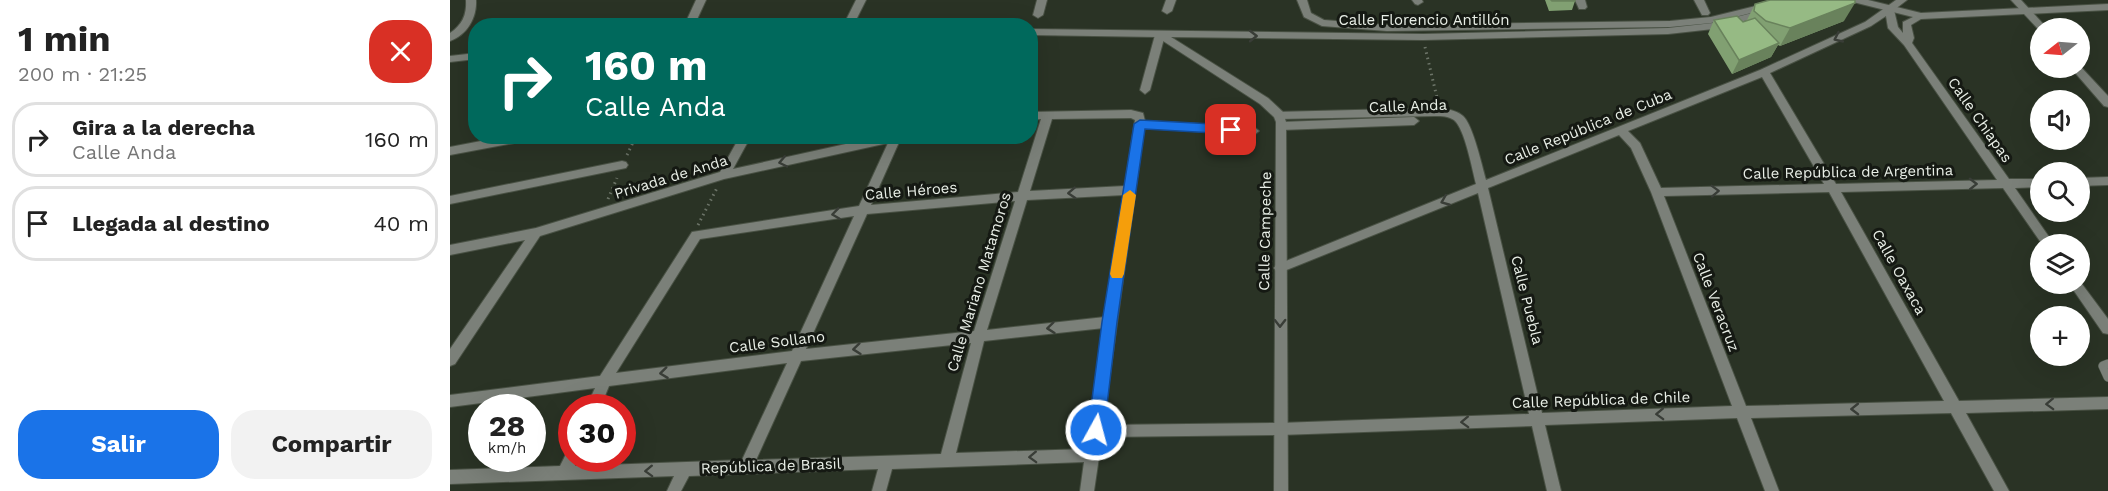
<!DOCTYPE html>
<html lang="es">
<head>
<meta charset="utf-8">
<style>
  :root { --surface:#fff; --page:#f2f2f2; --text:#222; --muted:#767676; --line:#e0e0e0; --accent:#1a73e8 }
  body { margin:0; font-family:"Work Sans",sans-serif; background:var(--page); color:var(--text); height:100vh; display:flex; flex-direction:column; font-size:22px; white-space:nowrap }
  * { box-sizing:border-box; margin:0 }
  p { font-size:20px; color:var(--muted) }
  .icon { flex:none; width:33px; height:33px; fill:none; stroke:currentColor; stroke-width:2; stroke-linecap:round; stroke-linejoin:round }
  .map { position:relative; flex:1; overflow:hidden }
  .drawer { display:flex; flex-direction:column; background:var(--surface); width:450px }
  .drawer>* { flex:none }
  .hud { position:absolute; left:18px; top:18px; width:570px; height:126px; border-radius:24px; box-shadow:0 6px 24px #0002; background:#00695c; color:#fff; overflow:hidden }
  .needle { width:39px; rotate:253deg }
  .tools { position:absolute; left:1580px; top:18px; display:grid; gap:12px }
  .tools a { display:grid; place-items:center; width:60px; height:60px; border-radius:50%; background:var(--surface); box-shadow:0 6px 24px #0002; font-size:30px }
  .speed { position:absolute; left:18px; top:394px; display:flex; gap:12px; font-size:30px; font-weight:700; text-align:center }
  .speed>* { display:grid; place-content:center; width:78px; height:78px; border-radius:50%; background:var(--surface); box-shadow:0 6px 24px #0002; line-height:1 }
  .speed small { font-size:15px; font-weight:400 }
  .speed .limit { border:9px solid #d22; background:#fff; color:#111 }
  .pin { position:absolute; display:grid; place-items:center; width:51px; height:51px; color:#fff; margin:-26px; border-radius:12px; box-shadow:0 3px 9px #0006 }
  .me { position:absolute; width:66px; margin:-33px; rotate:7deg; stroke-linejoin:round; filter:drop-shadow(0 0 4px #0008) }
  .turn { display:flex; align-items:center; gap:21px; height:126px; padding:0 18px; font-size:27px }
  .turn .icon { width:78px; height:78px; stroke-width:2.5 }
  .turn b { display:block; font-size:42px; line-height:51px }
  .round { display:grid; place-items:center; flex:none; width:63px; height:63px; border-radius:24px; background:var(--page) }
  .summary { display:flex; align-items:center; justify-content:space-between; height:102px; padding:0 18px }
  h1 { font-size:36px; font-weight:700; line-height:45px }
  .primary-button { display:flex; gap:12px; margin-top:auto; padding:12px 18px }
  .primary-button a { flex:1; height:69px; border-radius:24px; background:var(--accent); color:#fff; font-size:24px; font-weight:700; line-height:69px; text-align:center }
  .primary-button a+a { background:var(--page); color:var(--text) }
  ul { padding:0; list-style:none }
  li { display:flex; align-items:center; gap:18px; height:75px; margin:0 12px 9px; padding:0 6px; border:3px solid var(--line); border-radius:24px }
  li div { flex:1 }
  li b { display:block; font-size:22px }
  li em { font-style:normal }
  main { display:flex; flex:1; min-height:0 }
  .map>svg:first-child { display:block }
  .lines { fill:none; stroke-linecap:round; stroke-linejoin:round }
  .service-casing { stroke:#495144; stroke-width:10 }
  .pedestrian-casing { stroke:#495144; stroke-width:2 }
  .minor-casing { stroke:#495144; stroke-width:2 }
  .tertiary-casing { stroke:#495144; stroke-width:2 }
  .path { stroke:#6d7569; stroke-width:3; stroke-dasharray:1.5 4; stroke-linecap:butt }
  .service { stroke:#7b8079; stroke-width:9 }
  .pedestrian { fill:#7b8079; fill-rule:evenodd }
  .minor { fill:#7b8079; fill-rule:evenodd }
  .tertiary { fill:#7b8079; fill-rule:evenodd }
  .wall { fill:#81a072 }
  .shaded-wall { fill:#69825c }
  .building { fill:#96ba84; stroke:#69825c; stroke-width:1.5 }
  .oneway { stroke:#393d37 }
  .route { fill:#1a73e8; stroke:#114b97; stroke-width:1.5 }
  .slow { fill:#f59e0b }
  .labels { text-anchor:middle; stroke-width:6; stroke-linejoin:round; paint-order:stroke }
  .street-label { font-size:15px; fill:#e9efe7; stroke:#151913 }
</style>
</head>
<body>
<main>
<section class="drawer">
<div class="summary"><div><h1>1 min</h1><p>200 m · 21:25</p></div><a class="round" style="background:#d93025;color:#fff"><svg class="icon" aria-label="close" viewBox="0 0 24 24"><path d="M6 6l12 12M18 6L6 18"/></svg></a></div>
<ul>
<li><svg class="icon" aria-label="right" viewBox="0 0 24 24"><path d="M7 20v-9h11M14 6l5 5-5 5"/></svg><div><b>Gira a la derecha</b><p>Calle Anda</p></div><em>160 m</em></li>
<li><svg class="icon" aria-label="arrive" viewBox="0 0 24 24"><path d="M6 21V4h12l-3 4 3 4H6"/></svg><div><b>Llegada al destino</b></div><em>40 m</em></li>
</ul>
<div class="primary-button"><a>Salir</a><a>Compartir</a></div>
</section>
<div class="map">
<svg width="1658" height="491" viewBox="0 0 1658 491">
  <rect width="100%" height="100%" fill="#2a3325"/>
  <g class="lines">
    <defs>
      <polyline id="service" points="1658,364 1653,366 1658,377"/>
      <polygon id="pedestrian" points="172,161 176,162 178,165 176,168 0,204 0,196"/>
      <g id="minor">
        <path d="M16,0H26C27,18 17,35 0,41V33C12,25 17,15 16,0Z"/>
        <polygon points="246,0 256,0 244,26 234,26"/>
        <polygon points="406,0 416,0 403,26 393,26"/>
        <polygon points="587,0 597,0 593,15 588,18 583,15"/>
        <polygon points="716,0 726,0 722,11 717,14 712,11"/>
        <polygon points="847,0 857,0 861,13 874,20 937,25 1220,21 1261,17 1330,0 1347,0 1345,2 1261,23 1220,27 937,31 872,26 854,17"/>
        <polygon points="962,0 972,0 973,2 968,5 965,4"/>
        <polygon points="1125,0 1135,0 1137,7 1135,9 1129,9"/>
        <polygon points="1244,0 1254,0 1260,13 1258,15 1252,15"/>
        <path d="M1446,0H1457L1444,10L1448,27L1453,33V22L1471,13L1476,16L1461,25L1464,38L1462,43L1559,179H1590V187L1565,188L1604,244H1592L1553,188L1391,192L1509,401L1658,397V409L1516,413L1559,491H1544L1501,413L1301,418L1329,491H1315L1287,418L1095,425L1111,491H1097L1082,426L830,435L652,437L644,491H630L634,462L442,469L436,491H422L428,469L239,476L231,491H217L224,476L0,484V470L110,466L117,452L122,451V459H128L125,466L292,460L337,363L159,386L150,408H136L145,388L0,407V395L150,376L242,232L409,206L438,143L274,179L90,236L5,364L0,366V349L75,240L0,255V245L86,228L270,172L290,136H301L283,169L432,136H457L450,140L421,205L568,192L591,119L580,120V112L681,110L693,113L695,121L804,127L809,131L804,135L694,128L653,425L830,423L1079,414L1028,193L834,271H826L824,268L826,265L1026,184C1022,169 1015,129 1004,120C998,116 992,116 985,116L829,119L824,115L825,112L985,108C995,109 1005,109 1013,116C1023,125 1032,166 1036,180L1310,70L1415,22ZM1436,16L1438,28L1454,45L1547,180L1386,184L1320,73L1421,26ZM1312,77L1374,184L1211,188L1190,143L1178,131ZM681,118L685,120L675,186L580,191L602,119ZM1169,135L1181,148L1201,192L1282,406L1092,413L1038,188ZM1379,192L1494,401L1296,406L1214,196ZM674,195L655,317L537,330L577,200ZM565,201L524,331L356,349L417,214ZM404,216L342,351L166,373L250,239ZM654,328L636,449L506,453L534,341ZM521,343L491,454L306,460L351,361Z"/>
        <polygon points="1561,0 1571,0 1597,28 1589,30"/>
        <polygon points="710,32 715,35 700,90 695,94 690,90 705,35"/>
        <polygon points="26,53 26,59 0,62 0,56"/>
        <polygon points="1630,66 1658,96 1658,107 1654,106 1621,68 1629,68"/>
        <polygon points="964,117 969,121 964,125 831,130 826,126 831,122"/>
        <polygon points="1658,177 1658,185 1629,186 1629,178"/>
        <polygon points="1629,280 1658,319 1658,334 1653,333 1622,288 1620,284 1629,284"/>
      </g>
      <g id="tertiary">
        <polygon points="1401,0 1418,0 1471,13 1658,4 1658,10 1471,19 1403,2"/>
        <polygon points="1314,10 1319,13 1317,15 1263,29 1218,34 973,40 721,37 818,98 833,112 836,122 838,491 824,491 826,122 824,117 810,104 707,37 580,35 580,29 973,34 1218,28 1263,23"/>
        <polygon points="57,136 85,136 80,140 0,155 0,147"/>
      </g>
    </defs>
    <!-- service casing -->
    <use href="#service" class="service-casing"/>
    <!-- pedestrian casing -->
    <use href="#pedestrian" class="pedestrian-casing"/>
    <!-- minor casing -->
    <use href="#minor" class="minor-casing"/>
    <!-- tertiary casing -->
    <use href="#tertiary" class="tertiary-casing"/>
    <!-- path -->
    <g class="path">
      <polyline points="975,47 988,102"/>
      <polyline points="177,155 186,136"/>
      <polyline points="158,199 167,178"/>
      <polyline points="248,225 267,188"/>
    </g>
    <!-- service -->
    <use href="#service" class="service"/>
    <!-- pedestrian -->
    <use href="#pedestrian" class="pedestrian"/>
    <!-- minor -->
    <use href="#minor" class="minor"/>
    <!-- tertiary -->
    <use href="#tertiary" class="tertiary"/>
  </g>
  <!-- wall -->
  <g class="wall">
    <polygon points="1095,0 1125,0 1125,1 1122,10 1099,11"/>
    <polygon points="1305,4 1394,21 1330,46 1328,45 1321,57 1282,74 1258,34 1264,20 1293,22 1297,20"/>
  </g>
  <!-- shaded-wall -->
  <g class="shaded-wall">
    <polygon points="1405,3 1394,21 1330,46 1340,28"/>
    <polygon points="1329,43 1321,57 1282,74 1289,60"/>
  </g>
  <!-- building -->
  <g class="building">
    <polygon points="1101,0 1125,0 1125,1 1102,1"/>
    <polygon points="1320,0 1405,0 1405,3 1340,28 1316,21 1304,11 1305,4"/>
    <polygon points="1287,16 1293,22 1305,18 1329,43 1289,60 1264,20"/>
  </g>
  <!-- one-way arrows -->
  <defs><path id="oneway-chevron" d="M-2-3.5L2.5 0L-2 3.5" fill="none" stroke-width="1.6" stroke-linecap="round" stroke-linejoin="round" transform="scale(1.5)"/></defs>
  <g class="oneway">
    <use href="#oneway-chevron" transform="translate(803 36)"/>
    <use href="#oneway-chevron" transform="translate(1388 38) rotate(155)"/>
    <use href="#oneway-chevron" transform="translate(333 162) rotate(168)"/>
    <use href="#oneway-chevron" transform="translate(1523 184) rotate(-1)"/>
    <use href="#oneway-chevron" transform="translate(1265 191) rotate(-2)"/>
    <use href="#oneway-chevron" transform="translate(622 193) rotate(177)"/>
    <use href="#oneway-chevron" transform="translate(995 201) rotate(158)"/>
    <use href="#oneway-chevron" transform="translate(386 214) rotate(172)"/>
    <use href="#oneway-chevron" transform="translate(830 323) rotate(90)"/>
    <use href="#oneway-chevron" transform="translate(601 328) rotate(174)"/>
    <use href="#oneway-chevron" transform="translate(407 349) rotate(174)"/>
    <use href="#oneway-chevron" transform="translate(214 373) rotate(173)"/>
    <use href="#oneway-chevron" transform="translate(1600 404) rotate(178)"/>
    <use href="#oneway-chevron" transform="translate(1405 409) rotate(179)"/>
    <use href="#oneway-chevron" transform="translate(1210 414) rotate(178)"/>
    <use href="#oneway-chevron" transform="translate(1015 422) rotate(178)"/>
    <use href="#oneway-chevron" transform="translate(583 457) rotate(178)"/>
    <use href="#oneway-chevron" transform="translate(199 471) rotate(178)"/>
  </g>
  <!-- route -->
  <polygon class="route" points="690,120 781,125 787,130 781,134 695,129 667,322 654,430 651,436 646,438 640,436 638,430 652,322 684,124"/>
  <!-- slow -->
  <polygon class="slow" points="680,190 686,195 674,274 672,278 662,278 660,274 673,195"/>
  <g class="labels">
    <!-- street labels -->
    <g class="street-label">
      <text x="974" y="25">Calle Florencio Antillón</text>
      <text transform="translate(958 106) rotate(-2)" y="5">Calle Anda</text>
      <text transform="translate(1530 120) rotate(55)" y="5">Calle Chiapas</text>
      <text transform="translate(1138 127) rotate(-22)" y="5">Calle República de Cuba</text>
      <text transform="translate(1398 172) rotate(-1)" y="5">Calle República de Argentina</text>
      <text transform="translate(221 177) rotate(-17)" y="5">Privada de Anda</text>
      <text transform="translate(461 191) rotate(-5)" y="5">Calle Héroes</text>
      <text transform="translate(815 231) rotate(-89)" y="5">Calle Campeche</text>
      <text transform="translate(1449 272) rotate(61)" y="5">Calle Oaxaca</text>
      <text transform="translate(529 282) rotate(-73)" y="5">Calle Mariano Matamoros</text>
      <text transform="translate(1077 300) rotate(76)" y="5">Calle Puebla</text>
      <text transform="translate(1266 302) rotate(69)" y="5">Calle Veracruz</text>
      <text transform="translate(327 342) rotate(-7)" y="5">Calle Sollano</text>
      <text transform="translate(1151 400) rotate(-2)" y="5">Calle República de Chile</text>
      <text transform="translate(321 466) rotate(-2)" y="5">República de Brasil</text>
    </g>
  </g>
</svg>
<div class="tools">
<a><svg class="needle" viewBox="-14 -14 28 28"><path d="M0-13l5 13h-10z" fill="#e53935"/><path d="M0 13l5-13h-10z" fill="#767676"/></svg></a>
<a><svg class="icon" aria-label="sound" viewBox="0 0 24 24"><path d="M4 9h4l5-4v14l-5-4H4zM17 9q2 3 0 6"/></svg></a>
<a><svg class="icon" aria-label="search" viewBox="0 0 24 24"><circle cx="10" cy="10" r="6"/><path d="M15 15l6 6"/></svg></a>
<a><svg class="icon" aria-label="layers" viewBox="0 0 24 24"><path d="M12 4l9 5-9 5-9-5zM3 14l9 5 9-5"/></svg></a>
<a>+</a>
</div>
<div class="speed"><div>28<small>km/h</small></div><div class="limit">30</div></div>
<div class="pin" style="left:781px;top:130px;background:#d93025"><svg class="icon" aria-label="arrive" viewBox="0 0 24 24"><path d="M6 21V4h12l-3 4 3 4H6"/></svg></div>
<svg class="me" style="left:646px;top:430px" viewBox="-20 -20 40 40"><circle r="17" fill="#1a73e8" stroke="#fff" stroke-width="3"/><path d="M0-11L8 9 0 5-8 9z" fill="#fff"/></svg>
<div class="hud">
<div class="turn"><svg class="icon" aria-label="right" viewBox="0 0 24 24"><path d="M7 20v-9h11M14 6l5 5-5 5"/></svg><div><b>160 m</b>Calle Anda</div></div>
</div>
</div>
</main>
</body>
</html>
